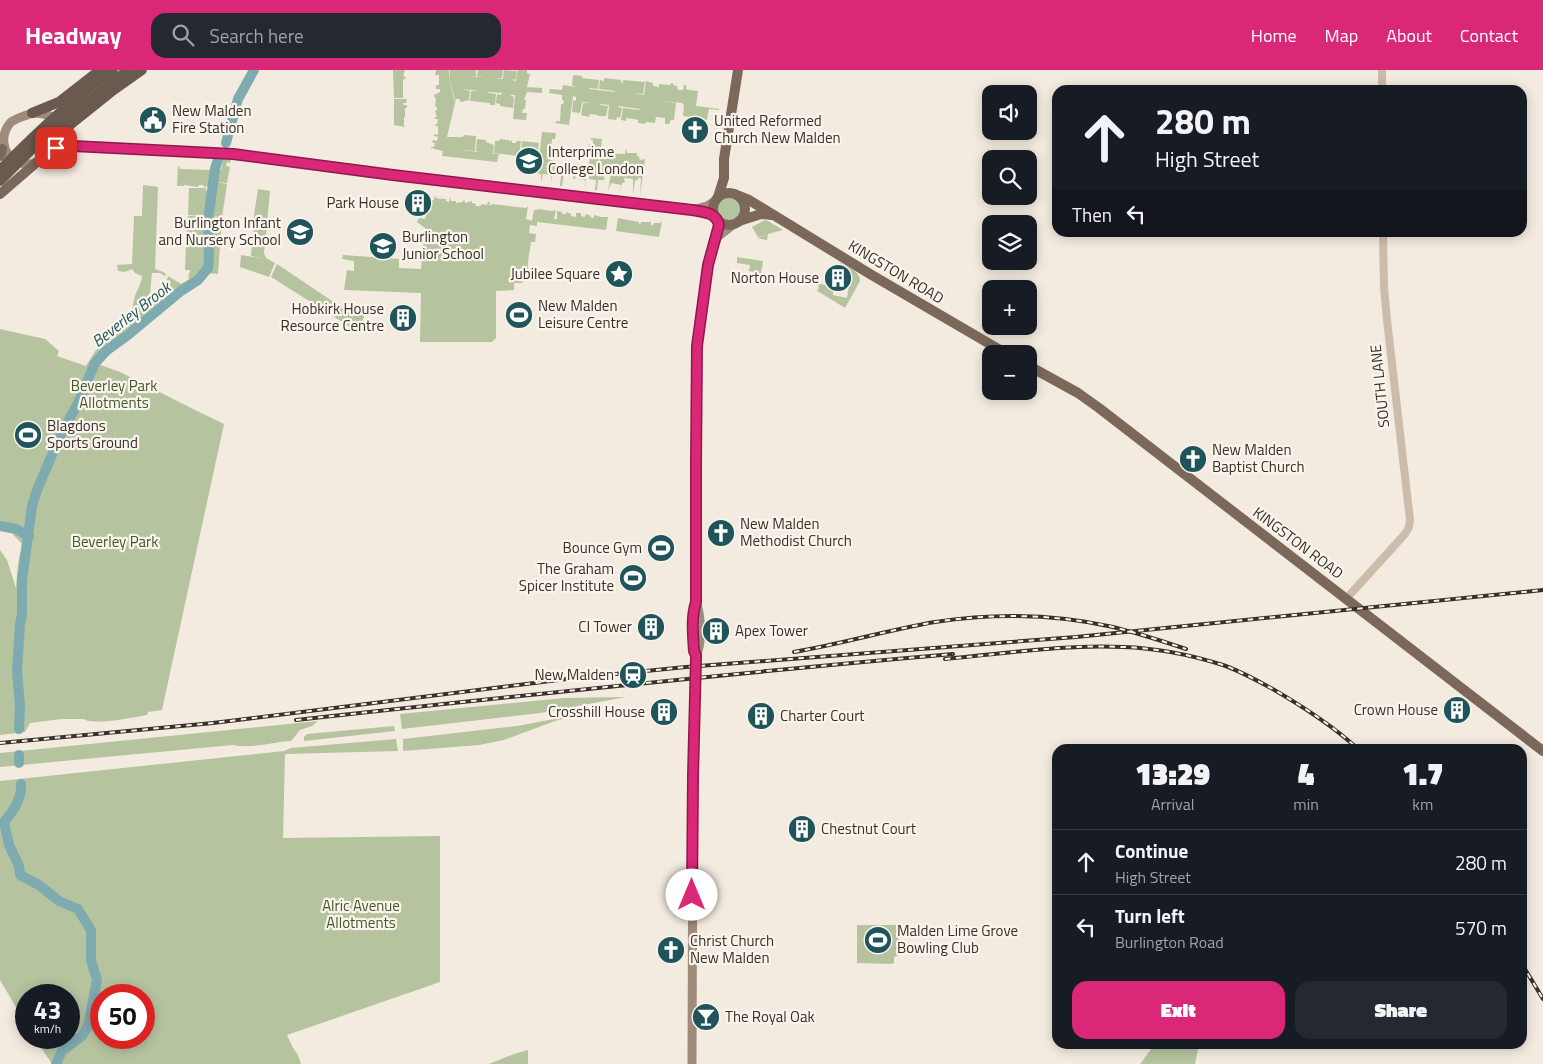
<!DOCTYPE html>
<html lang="en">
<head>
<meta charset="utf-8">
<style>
  :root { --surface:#171b24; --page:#242831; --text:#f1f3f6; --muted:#9ea1a6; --line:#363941; --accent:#db2777 }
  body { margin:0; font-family:"Titillium Web",sans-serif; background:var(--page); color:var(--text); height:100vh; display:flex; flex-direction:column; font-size:19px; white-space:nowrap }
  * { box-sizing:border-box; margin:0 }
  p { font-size:16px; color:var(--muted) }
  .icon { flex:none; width:28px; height:28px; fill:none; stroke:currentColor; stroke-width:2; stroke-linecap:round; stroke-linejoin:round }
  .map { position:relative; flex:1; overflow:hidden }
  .panel { position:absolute; left:1052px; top:674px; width:475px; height:305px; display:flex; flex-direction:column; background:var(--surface); border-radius:15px; box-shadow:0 2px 12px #0003 }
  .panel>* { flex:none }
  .top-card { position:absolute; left:1052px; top:15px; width:475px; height:152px; border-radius:15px; box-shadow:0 2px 12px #0003; background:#171b24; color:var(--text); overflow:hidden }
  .buttons { position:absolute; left:982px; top:15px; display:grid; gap:10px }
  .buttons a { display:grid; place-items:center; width:55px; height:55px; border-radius:10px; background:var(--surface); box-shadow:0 2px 12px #0003; font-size:25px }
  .speed { position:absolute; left:15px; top:914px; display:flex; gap:10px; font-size:25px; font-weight:700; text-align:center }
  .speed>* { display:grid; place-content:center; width:65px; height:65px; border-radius:50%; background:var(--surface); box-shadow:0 2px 12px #0003; line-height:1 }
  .speed small { font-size:12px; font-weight:400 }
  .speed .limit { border:8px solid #d22; background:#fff; color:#111 }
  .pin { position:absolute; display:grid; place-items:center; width:42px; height:42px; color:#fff; margin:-21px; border-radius:10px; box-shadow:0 2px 8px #0006 }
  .me { position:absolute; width:55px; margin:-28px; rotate:0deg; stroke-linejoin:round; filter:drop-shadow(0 0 4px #0008) }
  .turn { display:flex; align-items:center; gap:18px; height:105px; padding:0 20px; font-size:22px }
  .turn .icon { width:65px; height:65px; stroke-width:2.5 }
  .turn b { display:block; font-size:35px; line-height:42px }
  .then { display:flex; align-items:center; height:48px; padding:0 20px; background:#0003; gap:10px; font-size:19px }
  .eta { display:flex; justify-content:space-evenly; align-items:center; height:85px; text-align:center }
  .eta b { font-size:30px; font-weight:800; line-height:35px }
  .action { display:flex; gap:10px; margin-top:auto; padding:10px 20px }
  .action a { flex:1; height:58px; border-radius:15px; background:var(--accent); color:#fff; font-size:20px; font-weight:800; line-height:58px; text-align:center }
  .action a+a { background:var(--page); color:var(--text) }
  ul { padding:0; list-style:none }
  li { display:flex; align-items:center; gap:15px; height:65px; padding:0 20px; border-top:1px solid var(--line) }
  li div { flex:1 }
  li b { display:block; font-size:19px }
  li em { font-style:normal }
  header { display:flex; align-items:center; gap:30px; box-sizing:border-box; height:70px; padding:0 25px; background:var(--accent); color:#fff }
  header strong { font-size:24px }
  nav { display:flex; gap:28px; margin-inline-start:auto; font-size:18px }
  .search { width:350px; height:45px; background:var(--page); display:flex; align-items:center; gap:12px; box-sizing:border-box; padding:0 18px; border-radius:15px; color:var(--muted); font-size:19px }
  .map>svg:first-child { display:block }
  .green { fill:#b5c39f; fill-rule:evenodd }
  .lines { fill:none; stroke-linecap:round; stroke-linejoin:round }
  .river { stroke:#7eabb0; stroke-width:10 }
  .tertiary { stroke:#ccbcab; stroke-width:8 }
  .secondary { stroke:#9f8b7c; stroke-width:9 }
  .primary { stroke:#7b685b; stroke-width:10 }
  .trunk { stroke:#6a594e; stroke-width:10 }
  .rail-casing { stroke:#39302a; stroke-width:4 }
  .rail { stroke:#faf5ec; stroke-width:2; stroke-dasharray:5.5; stroke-linecap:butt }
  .route-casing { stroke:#8e194d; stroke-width:12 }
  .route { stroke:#db2777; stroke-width:9 }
  .labels { text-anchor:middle; stroke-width:4.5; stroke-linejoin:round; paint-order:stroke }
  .poi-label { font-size:15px; fill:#39302a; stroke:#faf5ec; text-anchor:start }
  .street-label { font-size:15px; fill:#39302a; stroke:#faf5ec }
  .park-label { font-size:15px; fill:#46582e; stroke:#faf5ec }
  .water-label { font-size:16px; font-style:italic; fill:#1f545b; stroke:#faf5ec }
</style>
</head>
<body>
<header>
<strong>Headway</strong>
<div class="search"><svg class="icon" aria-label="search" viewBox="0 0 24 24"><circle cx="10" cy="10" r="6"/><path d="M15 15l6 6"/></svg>Search here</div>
<nav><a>Home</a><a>Map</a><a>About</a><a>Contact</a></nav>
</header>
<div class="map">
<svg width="1543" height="994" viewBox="0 0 1543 994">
  <rect width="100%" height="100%" fill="#f3ebdf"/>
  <!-- green -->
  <g class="green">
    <polygon points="393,0 405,0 403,6 406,7 406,8 403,10 403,28 394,28"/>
    <polygon points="436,0 449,0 450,12 455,33 447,67 463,67 464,65 476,66 475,81 458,80 480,82 476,81 477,69 486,70 486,72 494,75 493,83 489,83 499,84 497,92 442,86 443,81 431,78 431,77 434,77 435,73 432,72 433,70 437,71 438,67 434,66 434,64 438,65 438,56 435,56 435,55 437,54 438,49 435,49 435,47 437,47 435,41 437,40 437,37 435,36 436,28 435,28 434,25 440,22 440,19 436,19 436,15 439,15 439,5 435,5"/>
    <polygon points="450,0 476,0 476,6 468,6 485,7 477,6 478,0 503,0 502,8 494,8 503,9 504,0 517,1 516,9 512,10 516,11 518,0 527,0 527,3 530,4 527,17 542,18 542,23 527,22 524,30 526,30 525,39 523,39 522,43 527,43 526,50 513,49 515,25 510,25 514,27 513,38 500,36 500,34 496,33 497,24 501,25 502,23 488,22 488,23 496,24 495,35 490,35 490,33 470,31 471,21 479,21 461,19 470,21 469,30 460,32 460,29 456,29 456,33 450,11"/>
    <polygon points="573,5 582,6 582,8 599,10 598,19 590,18 589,19 615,22 615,21 599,19 600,10 604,11 604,8 621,10 621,12 623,13 623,10 645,12 643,24 633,23 644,25 646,11 653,13 653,16 659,17 659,14 670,15 671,13 673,13 673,15 677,16 678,20 683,20 684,15 686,15 686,19 689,20 698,21 696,36 719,39 719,40 709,39 707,50 683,46 684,35 682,33 662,31 676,33 674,50 671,50 669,54 665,54 665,48 656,47 655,53 646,52 645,54 638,53 638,50 634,49 633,52 634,49 626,48 626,51 621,50 623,38 639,40 640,39 618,36 618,37 622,38 620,48 617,47 616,50 608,49 609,35 600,34 600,35 608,36 606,46 598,46 598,45 590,44 589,47 581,45 583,33 591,33 582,32 580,43 572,42 573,30 576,31 576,27 573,26 569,55 555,53 557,51 560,51 561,34 563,34 564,31 562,30 562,25 549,23 550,19 562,20 563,15 581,18 572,16"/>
    <polygon points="394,29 407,29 406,33 403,33 404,35 407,35 407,38 405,38 405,47 404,47 404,54 403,54 405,57 394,55"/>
    <polygon points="542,62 556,63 555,69 552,69 550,90 555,91 555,96 559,97 560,94 565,96 562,116 560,116 561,106 552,105 551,114 551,105 543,104 541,112 541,104 531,102 533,89 521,86 522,71 539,73 537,88 533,88 539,89"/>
    <polygon points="591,68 602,69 598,97 605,98 604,110 598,110 597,120 595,120 596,110 589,109 589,105 586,105 585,119 585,110 579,109 580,106 576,105 575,109 573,109 575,94 589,95 590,83 588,82 589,74 593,74 593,70 591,70"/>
    <polygon points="500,69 509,70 510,72 512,70 512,73 516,73 517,71 521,71 519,86 494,83 495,71 499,71"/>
    <polygon points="626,78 627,83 637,83 637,86 639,87 640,90 645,89 646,82 640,126 641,108 638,108 637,111 635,110 633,125 633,109 624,108 625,113 622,113 620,123 621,115 611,113 608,121 612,98 599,96 601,83 625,84"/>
    <path d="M223,88L231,89L230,93L227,92L226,96L230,97L227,113L216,112L227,114L222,147L211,146L222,148L218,204L207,203L200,211L183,222L139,259L98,294L120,302L193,339L224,354L162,640L148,642L147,645C135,647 93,656 84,649H61L30,653L25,662L0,665V480L7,490L16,518L18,494L22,474L9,460L0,457V259L45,269L59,281L57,286L86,296L96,280L110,269L112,261L117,257L119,252H130C131,243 133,235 135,226C137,219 142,213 142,206L135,203L132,199L125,202L118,201L117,195L132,194L134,146H142L143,115L158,117L155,199L163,202L166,204L165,206L160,203H152L150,224H156V227H161L168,206L181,214L191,208L188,209L190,200H185L186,173H196L186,172L188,146H205L188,145L189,118H206V121H207L209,116L204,117L203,115H199L198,117L184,115V116H177L178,96H179L180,99L212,100L214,93L216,97L221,100Z"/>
    <polygon points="258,119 270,121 267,153 253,152"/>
    <path d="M435,125L436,128L441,129L443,126L442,129H446V131L449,132L450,127L451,131H456V133L463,132V130L465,131V133L472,131V133L476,134V136H481V134L487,135L488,132H490L489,135H492V134L526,138L528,136L526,149L532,151L534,140H537V139L553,141L556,140L554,149H557V141L562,142V144H566L567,142L571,144V146L576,147V143H581V146L585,147L586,144L589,145L592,148H594V145L601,147H608L606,160L537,152V156L530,155L529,163L536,164L535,172H531C530,181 525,199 530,206L525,205L523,206L524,210L522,213H514V220L496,221V268L492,272H420L421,223L344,220L347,200L354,201V191L342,189L343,185L399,189V198L421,199L425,158L417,152L419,148L425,149L431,127L432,130H434Z"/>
    <circle cx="729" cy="139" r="12"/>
    <polygon points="618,148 639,152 639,154 640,155 641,152 651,152 651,155 653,155 654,153 660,153 662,151 659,167 616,161"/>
    <polygon points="765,150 768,151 783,160 768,164 767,170 757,168 767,165 758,167 752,157"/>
    <polygon points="254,153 267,155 264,183 266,188 275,193 269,207 240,197 241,185 265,189 251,186"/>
    <polygon points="737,187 763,191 760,209 753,208 754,202 749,201 750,195 737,193"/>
    <path d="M841,193C848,197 860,201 860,211L845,238L816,220H818L819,216L816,215V213L830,216L833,218V225L847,228L850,210L839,194Z"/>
    <polygon points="277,194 338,235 335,241 339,236 356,246 350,241 365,243 360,259 356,258 355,260 271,207"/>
    <polygon points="626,627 540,643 402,659 400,644 564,628"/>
    <polygon points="586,643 555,651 504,670 479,675 403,681 403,669 517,656"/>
    <path d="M318,651L312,656L300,660L291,671C272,672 252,679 233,675L0,697V683Z"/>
    <polygon points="394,656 395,661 304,671 304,667 307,664"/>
    <path d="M396,669L398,681L285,684L283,768L440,766V912L287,965L293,978L298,985L301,994H52L35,968H69V925H26V954L0,910V711L284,681L291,678ZM101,925H144V968H101Z"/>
    <polygon points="857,855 899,855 899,885 894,887 894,893 891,894 857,893"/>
    <polygon points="1155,974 1199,974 1195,994 1140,994"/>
    <polygon points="528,980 528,994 489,994 514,984"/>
  </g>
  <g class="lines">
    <!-- river -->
    <g class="river">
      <polyline points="226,73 238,29 254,0"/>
      <polyline points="0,456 16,459 29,466"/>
      <polyline points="19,659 20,635 17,601 20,554 22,544 22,510 32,436 37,420 60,366 78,333 95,293 106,281 128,265 181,221 198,210 208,198 209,188 208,150 215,99 218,89"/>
      <polyline points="19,685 19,693"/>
      <path d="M21,714C22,728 13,742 4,752L9,775L19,796L20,805L39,815L59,831L78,839L89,857L91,861V890L97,910L88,956L82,966L62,981L56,994"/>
    </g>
    <!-- tertiary -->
    <g class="tertiary">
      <polyline points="1382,0 1382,20"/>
      <polyline points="1346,529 1405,464 1409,457 1410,450 1387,250 1384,217 1383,162"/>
    </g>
    <!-- secondary -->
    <g class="secondary">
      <path d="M32,43C66,44 74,64 46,85C44,87 40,91 37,92C32,95 23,94 18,92C1,85 0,64 11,52C17,48 25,46 32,43Z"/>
      <polyline points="56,78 67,77 73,76 233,84 407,107 693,140 709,143 716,147"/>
      <polyline points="695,139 707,136 715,131"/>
      <polyline points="715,169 734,154"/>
      <path d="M696,584C690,575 692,543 696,532V393L697,276L708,195L718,158V151"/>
      <path d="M692,994L693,706L696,585C703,574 701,544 696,532"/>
    </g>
    <!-- primary -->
    <g class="primary">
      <polyline points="0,86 2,79"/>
      <circle cx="729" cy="139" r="16"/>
      <polyline points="0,124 37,92"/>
      <polyline points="739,126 749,130 870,204 1007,284"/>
      <polyline points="718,127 724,108 724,89 738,0"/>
      <polyline points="739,151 761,144 772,145"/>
      <polyline points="1029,296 1078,323 1099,338 1543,681"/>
    </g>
    <!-- trunk -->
    <g class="trunk">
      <polyline points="32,43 59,32 100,0"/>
      <polyline points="64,63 71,54 111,22 142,0"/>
      <path d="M0,100C35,64 72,29 113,0"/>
      <polyline points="0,111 34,77 78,39 128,0"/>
    </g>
    <defs>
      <g id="rail">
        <path d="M794,582C841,574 888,560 935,552C994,543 1055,544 1113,557C1138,563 1162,571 1186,579"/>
        <path d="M945,589C1004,584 1064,574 1123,577C1157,578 1191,585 1223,595C1240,601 1256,610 1271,618C1302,636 1332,655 1358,679"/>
        <path d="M296,650C515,626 734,603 953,584"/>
        <polyline points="0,673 213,653 575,608 686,597 1076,567 1543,520"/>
        <polyline points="1522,894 1543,929"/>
      </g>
    </defs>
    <!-- rail casing -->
    <use href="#rail" class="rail-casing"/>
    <!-- rail -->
    <use href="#rail" class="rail"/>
  </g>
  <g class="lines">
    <defs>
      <path id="route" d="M56,78L73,76L233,84L393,105L692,140C703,142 716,142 719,155L708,195L697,276L696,393V532C691,547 693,565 694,581L696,585V588L693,706L692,825"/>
    </defs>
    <!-- route casing -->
    <use href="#route" class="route-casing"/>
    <!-- route -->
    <use href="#route" class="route"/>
  </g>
  <!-- icons -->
  <defs>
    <symbol id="civic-disc" viewBox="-11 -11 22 22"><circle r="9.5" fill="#1f545b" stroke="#faf5ec"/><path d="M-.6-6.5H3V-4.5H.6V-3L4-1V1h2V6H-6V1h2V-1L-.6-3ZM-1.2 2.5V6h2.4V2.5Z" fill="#fff"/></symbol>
    <symbol id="church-disc" viewBox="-11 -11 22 22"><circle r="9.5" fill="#1f545b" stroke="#faf5ec"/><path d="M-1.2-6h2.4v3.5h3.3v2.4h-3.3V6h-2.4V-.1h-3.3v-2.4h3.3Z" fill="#fff"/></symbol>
    <symbol id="university-disc" viewBox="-11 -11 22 22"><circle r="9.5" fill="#1f545b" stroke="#faf5ec"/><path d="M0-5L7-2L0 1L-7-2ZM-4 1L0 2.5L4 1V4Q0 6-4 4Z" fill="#fff"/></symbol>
    <symbol id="building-disc" viewBox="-11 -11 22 22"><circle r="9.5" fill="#1f545b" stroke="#faf5ec"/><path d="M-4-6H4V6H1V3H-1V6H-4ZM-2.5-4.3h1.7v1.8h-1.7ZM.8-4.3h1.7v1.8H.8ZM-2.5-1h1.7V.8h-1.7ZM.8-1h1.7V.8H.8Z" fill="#fff"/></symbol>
    <symbol id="school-disc" viewBox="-11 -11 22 22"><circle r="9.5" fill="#1f545b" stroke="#faf5ec"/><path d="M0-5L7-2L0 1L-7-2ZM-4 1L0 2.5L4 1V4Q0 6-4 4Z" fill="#fff"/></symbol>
    <symbol id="sight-disc" viewBox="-11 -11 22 22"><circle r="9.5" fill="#1f545b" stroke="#faf5ec"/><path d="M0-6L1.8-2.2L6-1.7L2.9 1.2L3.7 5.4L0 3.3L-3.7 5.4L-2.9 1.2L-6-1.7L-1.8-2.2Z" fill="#fff"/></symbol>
    <symbol id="stadium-disc" viewBox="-11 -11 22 22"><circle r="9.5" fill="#1f545b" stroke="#faf5ec"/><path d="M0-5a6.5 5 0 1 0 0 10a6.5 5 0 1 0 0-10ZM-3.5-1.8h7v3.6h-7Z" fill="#fff"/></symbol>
    <symbol id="station-disc" viewBox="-11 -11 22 22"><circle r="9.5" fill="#1f545b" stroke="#faf5ec"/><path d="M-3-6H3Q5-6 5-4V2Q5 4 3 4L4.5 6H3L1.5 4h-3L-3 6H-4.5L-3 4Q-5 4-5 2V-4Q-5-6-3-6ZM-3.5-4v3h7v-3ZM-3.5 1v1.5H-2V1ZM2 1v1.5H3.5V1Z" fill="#fff"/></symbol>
    <symbol id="bar-disc" viewBox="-11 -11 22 22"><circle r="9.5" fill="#1f545b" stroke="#faf5ec"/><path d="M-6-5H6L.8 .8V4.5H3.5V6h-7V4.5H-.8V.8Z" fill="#fff"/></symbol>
  </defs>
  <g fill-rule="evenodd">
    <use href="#civic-disc" x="137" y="34" width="32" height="32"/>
    <use href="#church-disc" x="679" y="44" width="32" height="32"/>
    <use href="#university-disc" x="513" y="75" width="32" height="32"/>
    <use href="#building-disc" x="402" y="117" width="32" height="32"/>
    <use href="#school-disc" x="284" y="146" width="32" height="32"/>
    <use href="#school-disc" x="367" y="160" width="32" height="32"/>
    <use href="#sight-disc" x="603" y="188" width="32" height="32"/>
    <use href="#building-disc" x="822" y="192" width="32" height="32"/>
    <use href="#stadium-disc" x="503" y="229" width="32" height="32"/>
    <use href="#building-disc" x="387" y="232" width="32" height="32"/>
    <use href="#stadium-disc" x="12" y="349" width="32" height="32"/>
    <use href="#church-disc" x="1177" y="373" width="32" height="32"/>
    <use href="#church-disc" x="705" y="447" width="32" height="32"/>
    <use href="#stadium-disc" x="645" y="462" width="32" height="32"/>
    <use href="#stadium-disc" x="617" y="492" width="32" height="32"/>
    <use href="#building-disc" x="635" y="541" width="32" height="32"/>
    <use href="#building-disc" x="700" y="545" width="32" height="32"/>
    <use href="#station-disc" x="617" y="589" width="32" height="32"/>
    <use href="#building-disc" x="1441" y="624" width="32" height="32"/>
    <use href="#building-disc" x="648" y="626" width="32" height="32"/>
    <use href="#building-disc" x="745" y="630" width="32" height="32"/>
    <use href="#building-disc" x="786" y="743" width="32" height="32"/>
    <use href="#stadium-disc" x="862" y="854" width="32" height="32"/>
    <use href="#church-disc" x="655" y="864" width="32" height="32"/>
    <use href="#bar-disc" x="690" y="931" width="32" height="32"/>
  </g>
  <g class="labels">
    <!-- poi labels -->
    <g class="poi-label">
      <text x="172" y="46">New Malden<tspan x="172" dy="17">Fire Station</tspan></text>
      <text x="714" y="56">United Reformed<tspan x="714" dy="17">Church New Malden</tspan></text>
      <text x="548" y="87">Interprime<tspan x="548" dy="17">College London</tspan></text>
      <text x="399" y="138" text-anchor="end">Park House</text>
      <text x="281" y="158" text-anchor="end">Burlington Infant<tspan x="281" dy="17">and Nursery School</tspan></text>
      <text x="402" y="172">Burlington<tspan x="402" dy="17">Junior School</tspan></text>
      <text x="600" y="209" text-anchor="end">Jubilee Square</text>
      <text x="819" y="213" text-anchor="end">Norton House</text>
      <text x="538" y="241">New Malden<tspan x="538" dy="17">Leisure Centre</tspan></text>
      <text x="384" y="244" text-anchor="end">Hobkirk House<tspan x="384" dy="17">Resource Centre</tspan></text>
      <text x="47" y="361">Blagdons<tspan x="47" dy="17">Sports Ground</tspan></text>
      <text x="1212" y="385">New Malden<tspan x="1212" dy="17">Baptist Church</tspan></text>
      <text x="740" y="459">New Malden<tspan x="740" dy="17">Methodist Church</tspan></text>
      <text x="642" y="483" text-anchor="end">Bounce Gym</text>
      <text x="614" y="504" text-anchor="end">The Graham<tspan x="614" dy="17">Spicer Institute</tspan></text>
      <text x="632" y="562" text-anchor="end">CI Tower</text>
      <text x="735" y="566">Apex Tower</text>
      <text x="614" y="610" text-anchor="end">New Malden</text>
      <text x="1438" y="645" text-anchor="end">Crown House</text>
      <text x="645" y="647" text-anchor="end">Crosshill House</text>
      <text x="780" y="651">Charter Court</text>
      <text x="821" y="764">Chestnut Court</text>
      <text x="897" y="866">Malden Lime Grove<tspan x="897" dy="17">Bowling Club</tspan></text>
      <text x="690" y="876">Christ Church<tspan x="690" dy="17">New Malden</tspan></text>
      <text x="725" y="952">The Royal Oak</text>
    </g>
    <!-- street labels -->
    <g class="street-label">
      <text transform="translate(896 202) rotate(31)" y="5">KINGSTON ROAD</text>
      <text transform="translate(1380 316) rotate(-96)" y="5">SOUTH LANE</text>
      <text transform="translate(1298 473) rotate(37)" y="5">KINGSTON ROAD</text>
    </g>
    <!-- park labels -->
    <g class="park-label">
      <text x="114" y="321">Beverley Park<tspan x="114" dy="17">Allotments</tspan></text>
      <text x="115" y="477">Beverley Park</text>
      <text x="361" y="841">Alric Avenue<tspan x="361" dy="17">Allotments</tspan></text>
    </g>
    <!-- water labels -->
    <g class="water-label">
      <text transform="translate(131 244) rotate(-38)" y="6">Beverley Brook</text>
    </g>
  </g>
</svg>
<div class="buttons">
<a><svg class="icon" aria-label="sound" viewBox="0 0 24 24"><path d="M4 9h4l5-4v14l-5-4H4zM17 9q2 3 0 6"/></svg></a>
<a><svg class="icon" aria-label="search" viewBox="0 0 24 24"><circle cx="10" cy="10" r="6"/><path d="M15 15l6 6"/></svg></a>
<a><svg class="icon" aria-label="layers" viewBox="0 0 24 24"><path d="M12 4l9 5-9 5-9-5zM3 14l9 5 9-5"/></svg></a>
<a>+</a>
<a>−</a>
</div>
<div class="speed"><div>43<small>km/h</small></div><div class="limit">50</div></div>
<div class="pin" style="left:56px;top:78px;background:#d93025"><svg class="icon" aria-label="arrive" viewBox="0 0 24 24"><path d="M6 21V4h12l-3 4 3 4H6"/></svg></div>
<svg class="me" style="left:692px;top:825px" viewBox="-20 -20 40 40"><circle r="19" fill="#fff"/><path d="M0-13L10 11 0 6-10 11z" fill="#db2777"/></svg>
<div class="top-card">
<div class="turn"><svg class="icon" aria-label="ahead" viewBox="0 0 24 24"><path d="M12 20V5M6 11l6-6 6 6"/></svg><div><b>280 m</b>High Street</div></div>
<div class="then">Then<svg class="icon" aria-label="left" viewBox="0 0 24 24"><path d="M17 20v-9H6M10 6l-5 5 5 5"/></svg></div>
</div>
<section class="panel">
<div class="eta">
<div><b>13:29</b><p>Arrival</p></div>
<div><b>4</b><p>min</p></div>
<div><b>1.7</b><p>km</p></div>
</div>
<ul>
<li><svg class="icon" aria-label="ahead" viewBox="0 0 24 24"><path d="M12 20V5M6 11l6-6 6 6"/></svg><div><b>Continue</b><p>High Street</p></div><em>280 m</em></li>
<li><svg class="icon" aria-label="left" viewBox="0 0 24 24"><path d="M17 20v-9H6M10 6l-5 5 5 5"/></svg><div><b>Turn left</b><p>Burlington Road</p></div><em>570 m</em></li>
</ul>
<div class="action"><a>Exit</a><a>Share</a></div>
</section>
</div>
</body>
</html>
